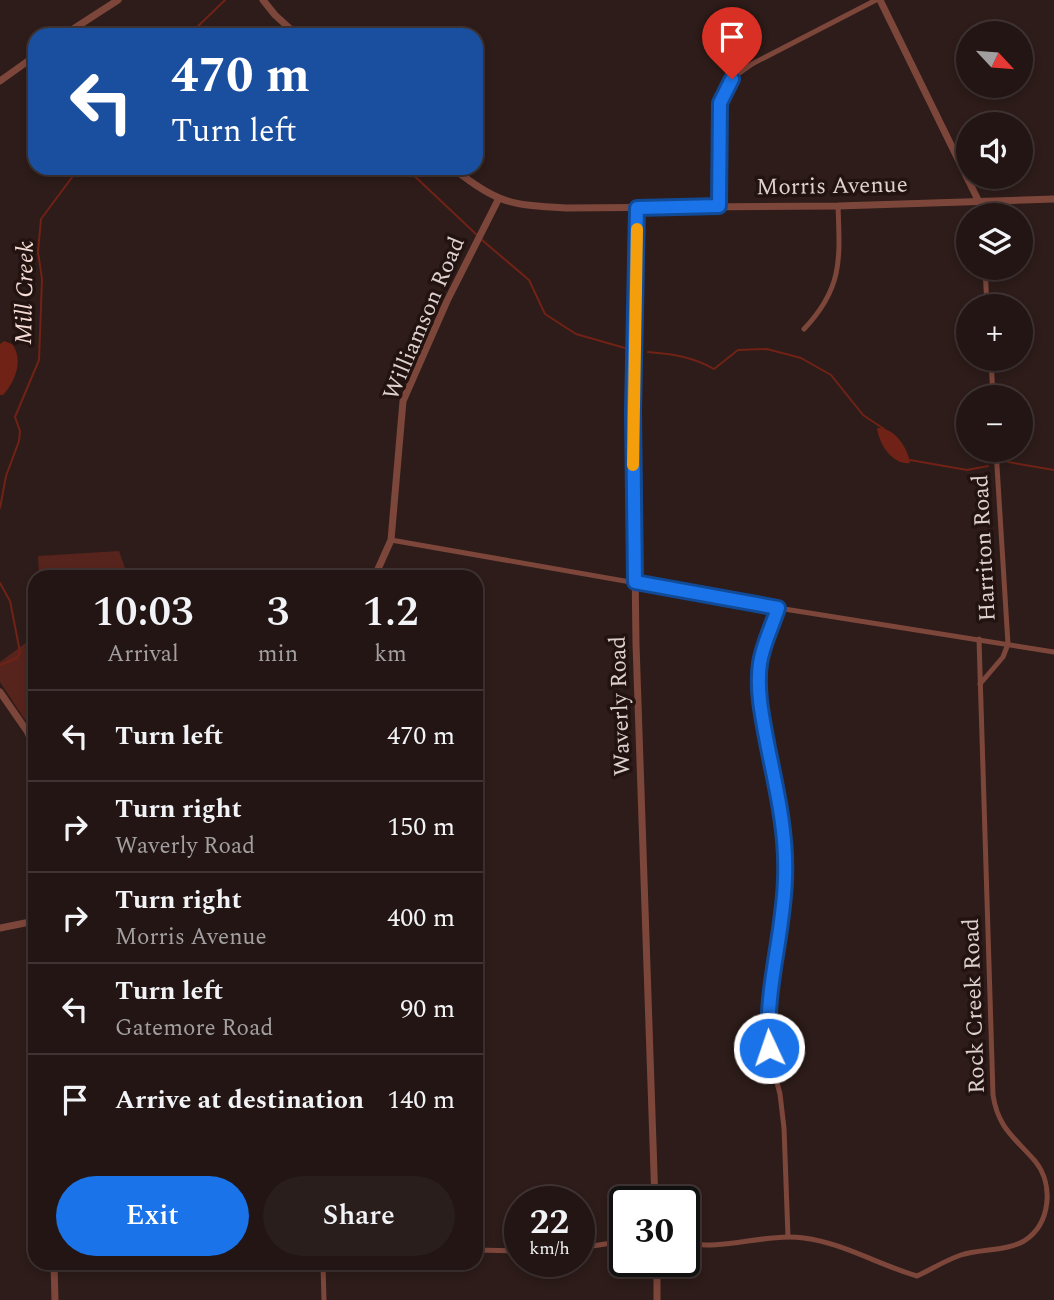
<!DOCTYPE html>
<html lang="en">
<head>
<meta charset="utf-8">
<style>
  :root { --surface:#221513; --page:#2a1e1c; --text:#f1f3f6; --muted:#a29fa0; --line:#3f3433; --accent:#1a73e8 }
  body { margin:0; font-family:Spectral,serif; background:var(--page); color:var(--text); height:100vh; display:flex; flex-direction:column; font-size:26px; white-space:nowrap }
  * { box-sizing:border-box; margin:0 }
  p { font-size:23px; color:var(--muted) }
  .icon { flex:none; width:38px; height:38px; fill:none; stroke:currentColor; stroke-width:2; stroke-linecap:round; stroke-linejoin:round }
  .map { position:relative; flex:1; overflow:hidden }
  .details { position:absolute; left:28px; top:570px; width:455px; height:700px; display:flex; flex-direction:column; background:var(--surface); border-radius:21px; box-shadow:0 4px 10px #0003,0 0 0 2px var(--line) }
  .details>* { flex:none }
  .top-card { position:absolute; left:28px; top:28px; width:455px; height:147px; border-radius:21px; box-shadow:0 4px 10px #0003,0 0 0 2px var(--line); background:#1a4fa0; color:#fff; overflow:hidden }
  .needle { width:46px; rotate:116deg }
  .buttons { position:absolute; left:956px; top:21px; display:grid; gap:14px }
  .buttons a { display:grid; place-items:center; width:77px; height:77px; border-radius:50%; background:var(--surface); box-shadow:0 4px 10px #0003,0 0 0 2px var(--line); font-size:35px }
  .speed { position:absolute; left:504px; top:1186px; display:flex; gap:14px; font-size:35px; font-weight:700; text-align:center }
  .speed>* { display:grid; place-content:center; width:91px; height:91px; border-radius:50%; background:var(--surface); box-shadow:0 4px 10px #0003,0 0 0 2px var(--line); line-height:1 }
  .speed small { font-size:18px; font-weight:400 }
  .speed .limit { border:4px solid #111; border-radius:10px; background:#fff; color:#111 }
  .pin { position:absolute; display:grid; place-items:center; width:60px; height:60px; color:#fff; margin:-72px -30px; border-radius:50% 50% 50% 0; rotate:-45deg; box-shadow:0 0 7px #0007 }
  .pin .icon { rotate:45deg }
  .me { position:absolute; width:77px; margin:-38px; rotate:357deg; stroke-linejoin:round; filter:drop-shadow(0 0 5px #0008) }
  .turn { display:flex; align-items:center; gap:24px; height:147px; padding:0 28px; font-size:32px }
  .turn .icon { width:91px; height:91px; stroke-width:2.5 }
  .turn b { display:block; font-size:49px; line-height:60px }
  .eta { display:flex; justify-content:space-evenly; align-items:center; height:119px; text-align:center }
  .eta b { font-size:42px; font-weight:600; line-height:49px }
  .cta { display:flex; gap:14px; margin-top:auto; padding:14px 28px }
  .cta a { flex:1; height:80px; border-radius:42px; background:var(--accent); color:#fff; font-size:28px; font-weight:600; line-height:80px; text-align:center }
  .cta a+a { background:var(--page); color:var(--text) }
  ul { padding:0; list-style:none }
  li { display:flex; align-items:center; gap:21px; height:91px; padding:0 28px; border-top:2px solid var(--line) }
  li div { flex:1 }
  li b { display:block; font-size:26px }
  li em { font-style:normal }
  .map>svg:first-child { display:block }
  .green { fill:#56241c }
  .water { fill:#712216 }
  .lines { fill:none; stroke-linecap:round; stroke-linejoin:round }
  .stream { stroke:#712216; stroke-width:2 }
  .minor { stroke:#7d463b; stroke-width:5 }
  .tertiary { stroke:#7d463b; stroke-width:7 }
  .route-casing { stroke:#114b97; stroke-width:18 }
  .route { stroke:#1a73e8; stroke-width:12 }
  .slow { stroke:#f59e0b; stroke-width:12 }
  .labels { text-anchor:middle; stroke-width:7; stroke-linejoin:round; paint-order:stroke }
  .street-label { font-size:23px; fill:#dcd1cf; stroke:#231310 }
  .water-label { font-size:24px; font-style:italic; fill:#f5dcd6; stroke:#231310 }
</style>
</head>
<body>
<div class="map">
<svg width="1054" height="1300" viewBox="0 0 1054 1300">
  <rect width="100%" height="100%" fill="#2d1c19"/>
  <!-- green -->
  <g class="green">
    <polygon points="119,551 128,577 39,577 38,556"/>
    <polygon points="35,636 35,735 0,682 0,662"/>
  </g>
  <!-- water -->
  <g class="water">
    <path d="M4,341L12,344C24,360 15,382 3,395H0V344Z"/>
    <path d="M877,428C895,427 908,449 910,463C892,465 879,444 877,428Z"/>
  </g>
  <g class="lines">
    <!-- stream -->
    <g class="stream">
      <polyline points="189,35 225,0"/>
      <polyline points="406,168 478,236"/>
      <polyline points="482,240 529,280 545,314 576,334 625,348"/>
      <path d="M648,352C673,354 693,357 714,369L738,350L767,349L801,358L831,375L863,415L884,429"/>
      <polyline points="910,460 967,470 988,466"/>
      <polyline points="1008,462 1054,470"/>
      <polyline points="0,508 6,476 19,441 20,431 15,417 39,360 42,279 38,252 41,219 79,168"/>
      <polyline points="0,583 10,601 20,652 17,658 0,665"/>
    </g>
    <!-- minor -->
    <g class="minor">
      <polyline points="979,202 981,215"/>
      <polyline points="719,206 720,103 731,79 752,64 876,0"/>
      <polyline points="985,268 987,306"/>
      <path d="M804,329C843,288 840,259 838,206"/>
      <polyline points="991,359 993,397"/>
      <polyline points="391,540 778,608 1054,652"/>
      <polyline points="778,608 766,639 760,665 759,695 782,820 785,854 782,917 770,980 767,1021 771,1060 780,1094 784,1128 788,1237"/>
      <polyline points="980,684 1003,657 1008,644 996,450"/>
      <path d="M684,1243C724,1251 764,1233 804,1238C843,1243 879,1265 917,1276C932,1269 946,1260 961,1255C980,1249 1007,1251 1024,1241C1051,1224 1054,1184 1035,1161C1014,1137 998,1128 993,1095L979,639"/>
      <polyline points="579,1248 625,1241"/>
      <polyline points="476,1250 520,1251"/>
      <polyline points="323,1264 324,1300"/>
    </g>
    <!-- tertiary -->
    <g class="tertiary">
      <polyline points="263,0 275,15 297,35"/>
      <polyline points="880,0 979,202"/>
      <polyline points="64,35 118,0"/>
      <polyline points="0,81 35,56"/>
      <path d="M453,168C497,204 512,205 566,208L838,206L1054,199"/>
      <polyline points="637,208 633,412 636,644 655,1202"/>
      <polyline points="374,578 391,540 403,401 447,301 498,200"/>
      <polyline points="0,692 27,731 35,748"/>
      <polyline points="0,928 35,921"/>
      <polyline points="657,1262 657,1300"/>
      <polyline points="54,1264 55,1300"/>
    </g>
  </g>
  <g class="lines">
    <defs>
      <path id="route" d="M732,79L720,103L719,206L637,208L633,412L635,582L778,608C772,627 763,644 760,663C756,692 763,720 768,748C777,791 787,835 785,879C783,939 765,987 769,1048"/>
    </defs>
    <!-- route casing -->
    <use href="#route" class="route-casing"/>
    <!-- route -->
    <use href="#route" class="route"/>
    <!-- slow -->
    <polyline class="slow" points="633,465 637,229"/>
  </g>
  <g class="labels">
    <!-- street labels -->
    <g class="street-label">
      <text transform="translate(832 185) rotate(-1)" y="8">Morris Avenue</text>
      <text transform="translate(423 318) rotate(-67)" y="8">Williamson Road</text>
      <text transform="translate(983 548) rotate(-93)" y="8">Harriton Road</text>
      <text transform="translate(619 706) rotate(-92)" y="8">Waverly Road</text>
      <text transform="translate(973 1006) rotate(-92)" y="8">Rock Creek Road</text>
    </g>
    <!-- water labels -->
    <g class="water-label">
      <text transform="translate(24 293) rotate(-89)" y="8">Mill Creek</text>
    </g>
  </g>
</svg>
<div class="buttons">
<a><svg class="needle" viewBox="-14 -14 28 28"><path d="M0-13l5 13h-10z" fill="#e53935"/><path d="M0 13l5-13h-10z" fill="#a29fa0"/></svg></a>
<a><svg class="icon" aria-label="sound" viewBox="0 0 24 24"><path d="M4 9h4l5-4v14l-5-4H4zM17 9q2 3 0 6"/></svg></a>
<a><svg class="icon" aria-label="layers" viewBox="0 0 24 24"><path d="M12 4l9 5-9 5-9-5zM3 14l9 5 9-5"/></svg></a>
<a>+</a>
<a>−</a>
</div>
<div class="speed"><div>22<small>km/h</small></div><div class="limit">30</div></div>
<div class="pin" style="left:732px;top:79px;background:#d93025"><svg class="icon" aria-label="arrive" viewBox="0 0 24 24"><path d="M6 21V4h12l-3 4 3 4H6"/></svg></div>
<svg class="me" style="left:769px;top:1048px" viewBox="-20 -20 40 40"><circle r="17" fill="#1a73e8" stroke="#fff" stroke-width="3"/><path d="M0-11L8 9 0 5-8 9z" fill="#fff"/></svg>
<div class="top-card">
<div class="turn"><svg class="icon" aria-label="left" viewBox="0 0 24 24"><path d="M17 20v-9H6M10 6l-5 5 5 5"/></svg><div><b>470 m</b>Turn left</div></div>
</div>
<section class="details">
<div class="eta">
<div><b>10:03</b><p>Arrival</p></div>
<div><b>3</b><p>min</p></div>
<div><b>1.2</b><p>km</p></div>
</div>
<ul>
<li><svg class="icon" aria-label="left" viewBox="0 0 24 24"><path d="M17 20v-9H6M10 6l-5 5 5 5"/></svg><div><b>Turn left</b></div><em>470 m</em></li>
<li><svg class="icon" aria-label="right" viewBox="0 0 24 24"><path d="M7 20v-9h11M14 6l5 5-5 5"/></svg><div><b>Turn right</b><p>Waverly Road</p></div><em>150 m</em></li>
<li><svg class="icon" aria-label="right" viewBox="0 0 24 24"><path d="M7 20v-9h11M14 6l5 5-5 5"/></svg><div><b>Turn right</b><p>Morris Avenue</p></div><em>400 m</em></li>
<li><svg class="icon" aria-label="left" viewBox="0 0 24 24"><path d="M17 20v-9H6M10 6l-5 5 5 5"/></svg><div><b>Turn left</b><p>Gatemore Road</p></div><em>90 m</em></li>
<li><svg class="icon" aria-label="arrive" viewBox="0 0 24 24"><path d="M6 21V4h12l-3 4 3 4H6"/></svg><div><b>Arrive at destination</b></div><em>140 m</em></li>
</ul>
<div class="cta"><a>Exit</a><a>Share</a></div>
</section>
</div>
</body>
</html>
